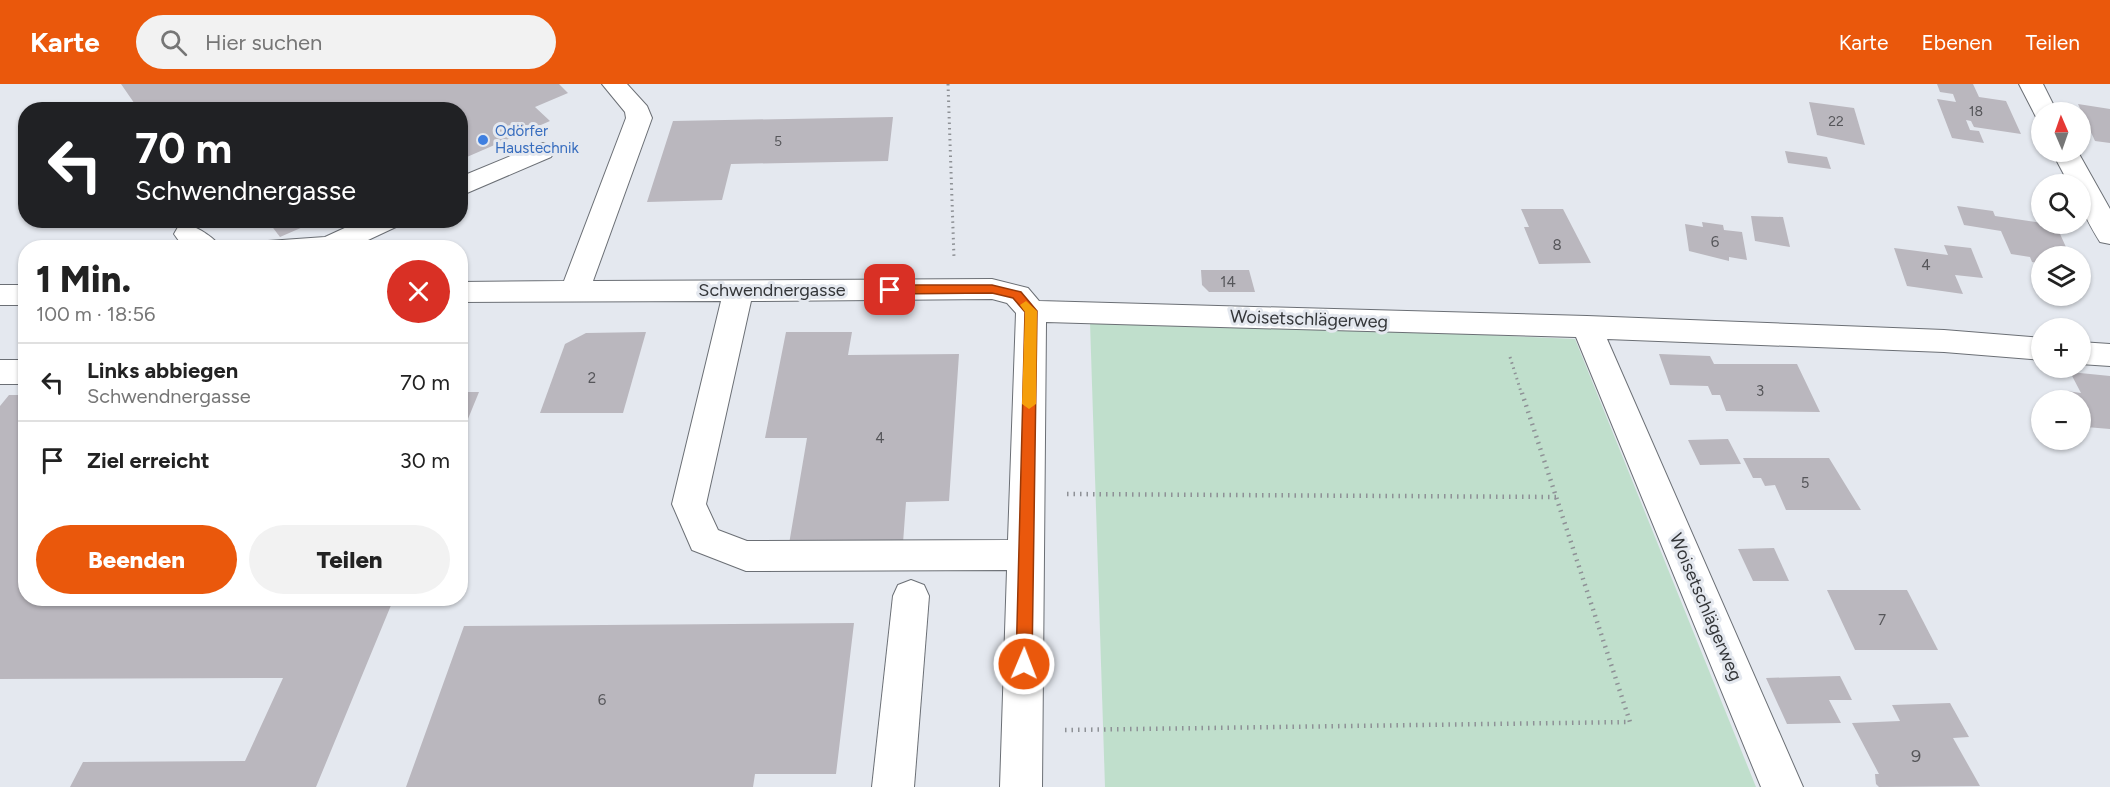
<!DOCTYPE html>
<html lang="de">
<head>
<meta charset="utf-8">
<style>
  :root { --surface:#fff; --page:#f2f2f2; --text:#222; --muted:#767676; --line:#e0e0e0; --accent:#ea580c }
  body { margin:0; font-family:Figtree,sans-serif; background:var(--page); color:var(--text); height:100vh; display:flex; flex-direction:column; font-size:22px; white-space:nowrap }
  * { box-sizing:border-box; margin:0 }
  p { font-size:20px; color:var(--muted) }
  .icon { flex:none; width:33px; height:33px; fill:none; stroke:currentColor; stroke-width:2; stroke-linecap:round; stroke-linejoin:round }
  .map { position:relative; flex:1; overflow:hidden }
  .panel { position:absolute; left:18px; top:156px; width:450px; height:366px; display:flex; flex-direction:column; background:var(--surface); border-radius:24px; box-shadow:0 2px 4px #0004 }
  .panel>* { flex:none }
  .hud { position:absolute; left:18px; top:18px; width:450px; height:126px; border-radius:24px; box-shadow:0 2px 4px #0004; background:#202124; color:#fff; overflow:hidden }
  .needle { width:39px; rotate:358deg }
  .tools { position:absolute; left:2031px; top:18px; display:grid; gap:12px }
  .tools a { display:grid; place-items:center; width:60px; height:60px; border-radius:50%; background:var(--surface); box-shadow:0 2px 4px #0004; font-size:30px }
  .pin { position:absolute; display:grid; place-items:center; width:51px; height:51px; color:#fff; margin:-26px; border-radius:12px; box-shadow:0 3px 9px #0006 }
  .me { position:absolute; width:66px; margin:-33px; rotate:1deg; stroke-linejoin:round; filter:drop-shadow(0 0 4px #0008) }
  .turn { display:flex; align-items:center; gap:21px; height:126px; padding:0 18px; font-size:27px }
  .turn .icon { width:78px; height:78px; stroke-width:2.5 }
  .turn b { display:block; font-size:42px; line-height:51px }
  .round { display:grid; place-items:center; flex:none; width:63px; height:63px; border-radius:32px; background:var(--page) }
  .headline { display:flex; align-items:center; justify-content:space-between; height:102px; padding:0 18px }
  h1 { font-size:36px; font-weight:800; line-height:45px }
  .primary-button { display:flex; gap:12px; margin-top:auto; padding:12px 18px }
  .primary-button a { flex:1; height:69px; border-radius:36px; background:var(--accent); color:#fff; font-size:24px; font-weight:800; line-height:69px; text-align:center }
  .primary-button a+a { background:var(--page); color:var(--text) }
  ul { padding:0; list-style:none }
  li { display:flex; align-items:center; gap:18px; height:78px; padding:0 18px; border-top:2px solid var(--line) }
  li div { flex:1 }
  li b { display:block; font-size:22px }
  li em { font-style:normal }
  header { display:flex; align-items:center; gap:36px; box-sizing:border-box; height:84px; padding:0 30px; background:var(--accent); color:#fff }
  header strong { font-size:28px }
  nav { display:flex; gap:33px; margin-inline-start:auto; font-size:21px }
  .search { width:420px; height:54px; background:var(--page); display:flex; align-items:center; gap:15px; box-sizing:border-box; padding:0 21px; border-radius:33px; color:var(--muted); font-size:22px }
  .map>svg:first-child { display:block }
  .green { fill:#c0dfcc }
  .building { fill:#bab7be }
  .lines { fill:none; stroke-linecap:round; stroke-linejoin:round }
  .minor-casing { stroke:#6b6f75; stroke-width:2 }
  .path-far1 { stroke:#8e9196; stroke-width:3; stroke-dasharray:1.5 4; stroke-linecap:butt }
  .path { stroke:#8e9196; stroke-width:4.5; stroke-dasharray:1.5 5; stroke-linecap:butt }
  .minor { fill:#fff; fill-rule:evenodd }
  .route { fill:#ea580c; stroke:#983908; stroke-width:1.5 }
  .slow { fill:#f59e0b }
  .shop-dot { fill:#3f7fe0; stroke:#e4e8ef; stroke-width:2 }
  .labels { text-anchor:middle; stroke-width:6; stroke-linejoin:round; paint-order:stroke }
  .far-number-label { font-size:14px; fill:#56565a }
  .far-shop-label { font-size:15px; fill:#366cbe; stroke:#e4e8ef; text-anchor:start }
  .number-label { font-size:15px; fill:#56565a }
  .street-label { font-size:18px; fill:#343639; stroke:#e4e8ef }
  .near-number-label { font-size:18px; fill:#56565a }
</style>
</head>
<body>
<header>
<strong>Karte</strong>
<div class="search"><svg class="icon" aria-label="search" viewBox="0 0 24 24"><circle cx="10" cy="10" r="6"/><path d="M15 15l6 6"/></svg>Hier suchen</div>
<nav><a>Karte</a><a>Ebenen</a><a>Teilen</a></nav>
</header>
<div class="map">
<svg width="2110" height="703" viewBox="0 0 2110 703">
  <rect width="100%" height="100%" fill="#e4e8ef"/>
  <!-- green -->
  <polygon class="green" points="1090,238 1250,240 1575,255 1756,703 1105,703"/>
  <!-- building -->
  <g class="building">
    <polygon points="121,0 559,0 568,9 535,23 550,37 460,76 460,26 139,26"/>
    <polygon points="1937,0 1973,0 1979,13 2006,17 2021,50 1974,43 1971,37 1966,36 1970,46 1979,47 1984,59 1952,54 1937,15 1956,18 1953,10 1940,8"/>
    <polygon points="1809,18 1854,24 1865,61 1817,51"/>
    <polygon points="2078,20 2110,25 2110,59 2095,57"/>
    <polygon points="893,33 888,77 731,80 722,116 647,118 673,37"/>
    <polygon points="1785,67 1827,73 1831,85 1788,79"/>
    <polygon points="1957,122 1993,127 1995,132 2056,141 2070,172 2042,172 2042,180 2032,178 2030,173 2011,170 2001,147 1964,141"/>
    <polygon points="1521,125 1563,125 1591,179 1539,180 1524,143 1529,143"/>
    <polygon points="1751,132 1783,133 1790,163 1755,157"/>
    <polygon points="267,136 319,136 280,153"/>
    <polygon points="1702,138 1723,141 1724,146 1742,148 1747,176 1729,173 1729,177 1689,167 1685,140 1703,143"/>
    <polygon points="1944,161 1971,164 1983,194 1955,191 1963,210 1907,202 1894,164 1948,171"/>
    <polygon points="1201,186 1249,186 1255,208 1209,208 1202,201"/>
    <polygon points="646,248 623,329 540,329 565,260 586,249"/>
    <polygon points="786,248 852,248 848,271 959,270 949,417 906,418 903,459 789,460 807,354 765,354"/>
    <polygon points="1659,270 1710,272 1714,280 1797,280 1820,328 1726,327 1720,311 1712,311 1708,302 1670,301"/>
    <polygon points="2070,288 2110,292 2110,345 2086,343 2080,333 2080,316 2071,316 2067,307 2081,309"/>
    <polygon points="460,308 479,308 461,352 460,352"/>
    <polygon points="9,311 26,311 26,514 394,514 316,703 70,703 83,678 245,677 283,594 0,595 0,322"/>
    <polygon points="1728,355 1741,380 1700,381 1688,356"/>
    <polygon points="1743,374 1829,374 1861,426 1786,426 1775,401 1765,402 1761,394 1753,394"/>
    <polygon points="1774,464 1789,497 1753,497 1738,465"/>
    <polygon points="1827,506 1907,506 1938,566 1855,566"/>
    <polygon points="854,539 836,690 755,690 753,703 406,703 464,542"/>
    <polygon points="1840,592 1852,616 1829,616 1841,639 1787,640 1766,594"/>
    <polygon points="1950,619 1969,653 1953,654 1980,702 1879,703 1876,700 1875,690 1879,690 1852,639 1900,637 1892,621"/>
  </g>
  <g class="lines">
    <defs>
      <g id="minor">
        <path d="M602,0H627L647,22L652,34L593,197L992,195L1028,204L1039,217L1587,232L1944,246L2042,254V276L1944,268L1607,255L1803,703H1761L1576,253L1046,238L1042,703H1000L1007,486L746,487L692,466L672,420L721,217L460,218V198L564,197L626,34L625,28ZM992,215L1007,219L1016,229L1008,456L747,457L718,446L706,420L751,217Z"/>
        <polygon points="2019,0 2043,0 2057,28 2042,28 2042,35 2036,33"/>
        <polygon points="542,59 551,61 555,67 551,73 460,112 460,93"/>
        <path d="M2052,68H2078L2110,125V160L2100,158C2087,137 2080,125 2080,100H2069Z"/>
        <polygon points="362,136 402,136 398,142 351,164 264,164 268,157 325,153"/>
        <path d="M188,141C198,143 216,155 221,164H184L174,150L178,143Z"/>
        <rect x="0" y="201" width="26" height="20"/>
        <polygon points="2080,258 2110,260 2110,282 2080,280"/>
        <rect x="0" y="276" width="26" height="24"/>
        <polygon points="911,496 924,501 929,512 914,703 872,703 893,512 898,501"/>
      </g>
    </defs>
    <!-- minor casing -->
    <use href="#minor" class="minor-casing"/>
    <!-- path-far1 -->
    <g class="path-far1">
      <polyline points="948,0 954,174"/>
      <polyline points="1510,273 1521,308"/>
    </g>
    <!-- path -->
    <g class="path">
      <polyline points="1067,410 1556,413"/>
      <polyline points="1065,646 1630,638 1521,306"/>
    </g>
    <!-- minor -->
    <use href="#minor" class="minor"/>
  </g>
  <!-- route -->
  <polygon class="route" points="890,201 992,201 1021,208 1037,227 1032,580 1030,585 1024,587 1018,585 1016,580 1025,228 1013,214 992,209 890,210 884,206"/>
  <!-- slow -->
  <polygon class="slow" points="1026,217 1037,227 1036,320 1029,325 1022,320 1025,228 1020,221"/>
  <!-- markers -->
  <circle class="shop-dot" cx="483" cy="56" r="6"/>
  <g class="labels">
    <!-- far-number labels -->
    <g class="far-number-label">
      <text x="1976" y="32">18</text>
      <text x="1836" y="42">22</text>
      <text x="778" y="62">5</text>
    </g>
    <!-- far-shop labels -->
    <g class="far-shop-label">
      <text x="495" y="52">Odörfer<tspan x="495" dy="17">Haustechnik</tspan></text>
    </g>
    <!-- number labels -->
    <g class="number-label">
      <text x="1715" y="163">6</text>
      <text x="1557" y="166">8</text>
      <text x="1926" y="186">4</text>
      <text x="1228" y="203">14</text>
      <text x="592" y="299">2</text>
      <text x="1760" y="312">3</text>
      <text x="880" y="359">4</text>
      <text x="1805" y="404">5</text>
      <text x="1882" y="541">7</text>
      <text x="602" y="621">6</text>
    </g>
    <!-- street labels -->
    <g class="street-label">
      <text x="772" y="212">Schwendnergasse</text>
      <text transform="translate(1309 235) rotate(2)" y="6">Woisetschlägerweg</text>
      <text transform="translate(1706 523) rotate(67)" y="6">Woisetschlägerweg</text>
    </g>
    <!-- near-number labels -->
    <g class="near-number-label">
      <text x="1916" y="678">9</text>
    </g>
  </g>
</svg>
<div class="tools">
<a><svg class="needle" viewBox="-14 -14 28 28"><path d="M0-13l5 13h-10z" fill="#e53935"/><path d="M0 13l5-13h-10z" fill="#767676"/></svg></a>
<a><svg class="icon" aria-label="search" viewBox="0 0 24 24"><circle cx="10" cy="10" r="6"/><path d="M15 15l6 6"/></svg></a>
<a><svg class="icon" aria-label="layers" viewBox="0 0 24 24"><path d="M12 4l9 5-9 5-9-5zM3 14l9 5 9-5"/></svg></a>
<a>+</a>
<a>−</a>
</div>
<div class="pin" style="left:890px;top:206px;background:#d93025"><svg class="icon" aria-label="arrive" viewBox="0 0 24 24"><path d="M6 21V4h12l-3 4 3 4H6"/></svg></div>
<svg class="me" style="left:1024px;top:580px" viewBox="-20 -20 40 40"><circle r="17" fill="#ea580c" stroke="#fff" stroke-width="3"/><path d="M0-11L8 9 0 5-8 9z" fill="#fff"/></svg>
<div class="hud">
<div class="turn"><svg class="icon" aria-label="left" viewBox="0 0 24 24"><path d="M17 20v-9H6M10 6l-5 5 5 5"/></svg><div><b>70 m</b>Schwendnergasse</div></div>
</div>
<section class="panel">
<div class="headline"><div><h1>1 Min.</h1><p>100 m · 18:56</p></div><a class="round" style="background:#d93025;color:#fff"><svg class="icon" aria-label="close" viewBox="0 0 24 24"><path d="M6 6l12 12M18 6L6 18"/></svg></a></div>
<ul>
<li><svg class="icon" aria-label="left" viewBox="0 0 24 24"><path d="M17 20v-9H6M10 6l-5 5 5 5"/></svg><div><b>Links abbiegen</b><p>Schwendnergasse</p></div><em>70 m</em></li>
<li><svg class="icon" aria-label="arrive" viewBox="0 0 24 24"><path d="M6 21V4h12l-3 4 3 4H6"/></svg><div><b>Ziel erreicht</b></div><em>30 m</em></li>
</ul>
<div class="primary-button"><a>Beenden</a><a>Teilen</a></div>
</section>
</div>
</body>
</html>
